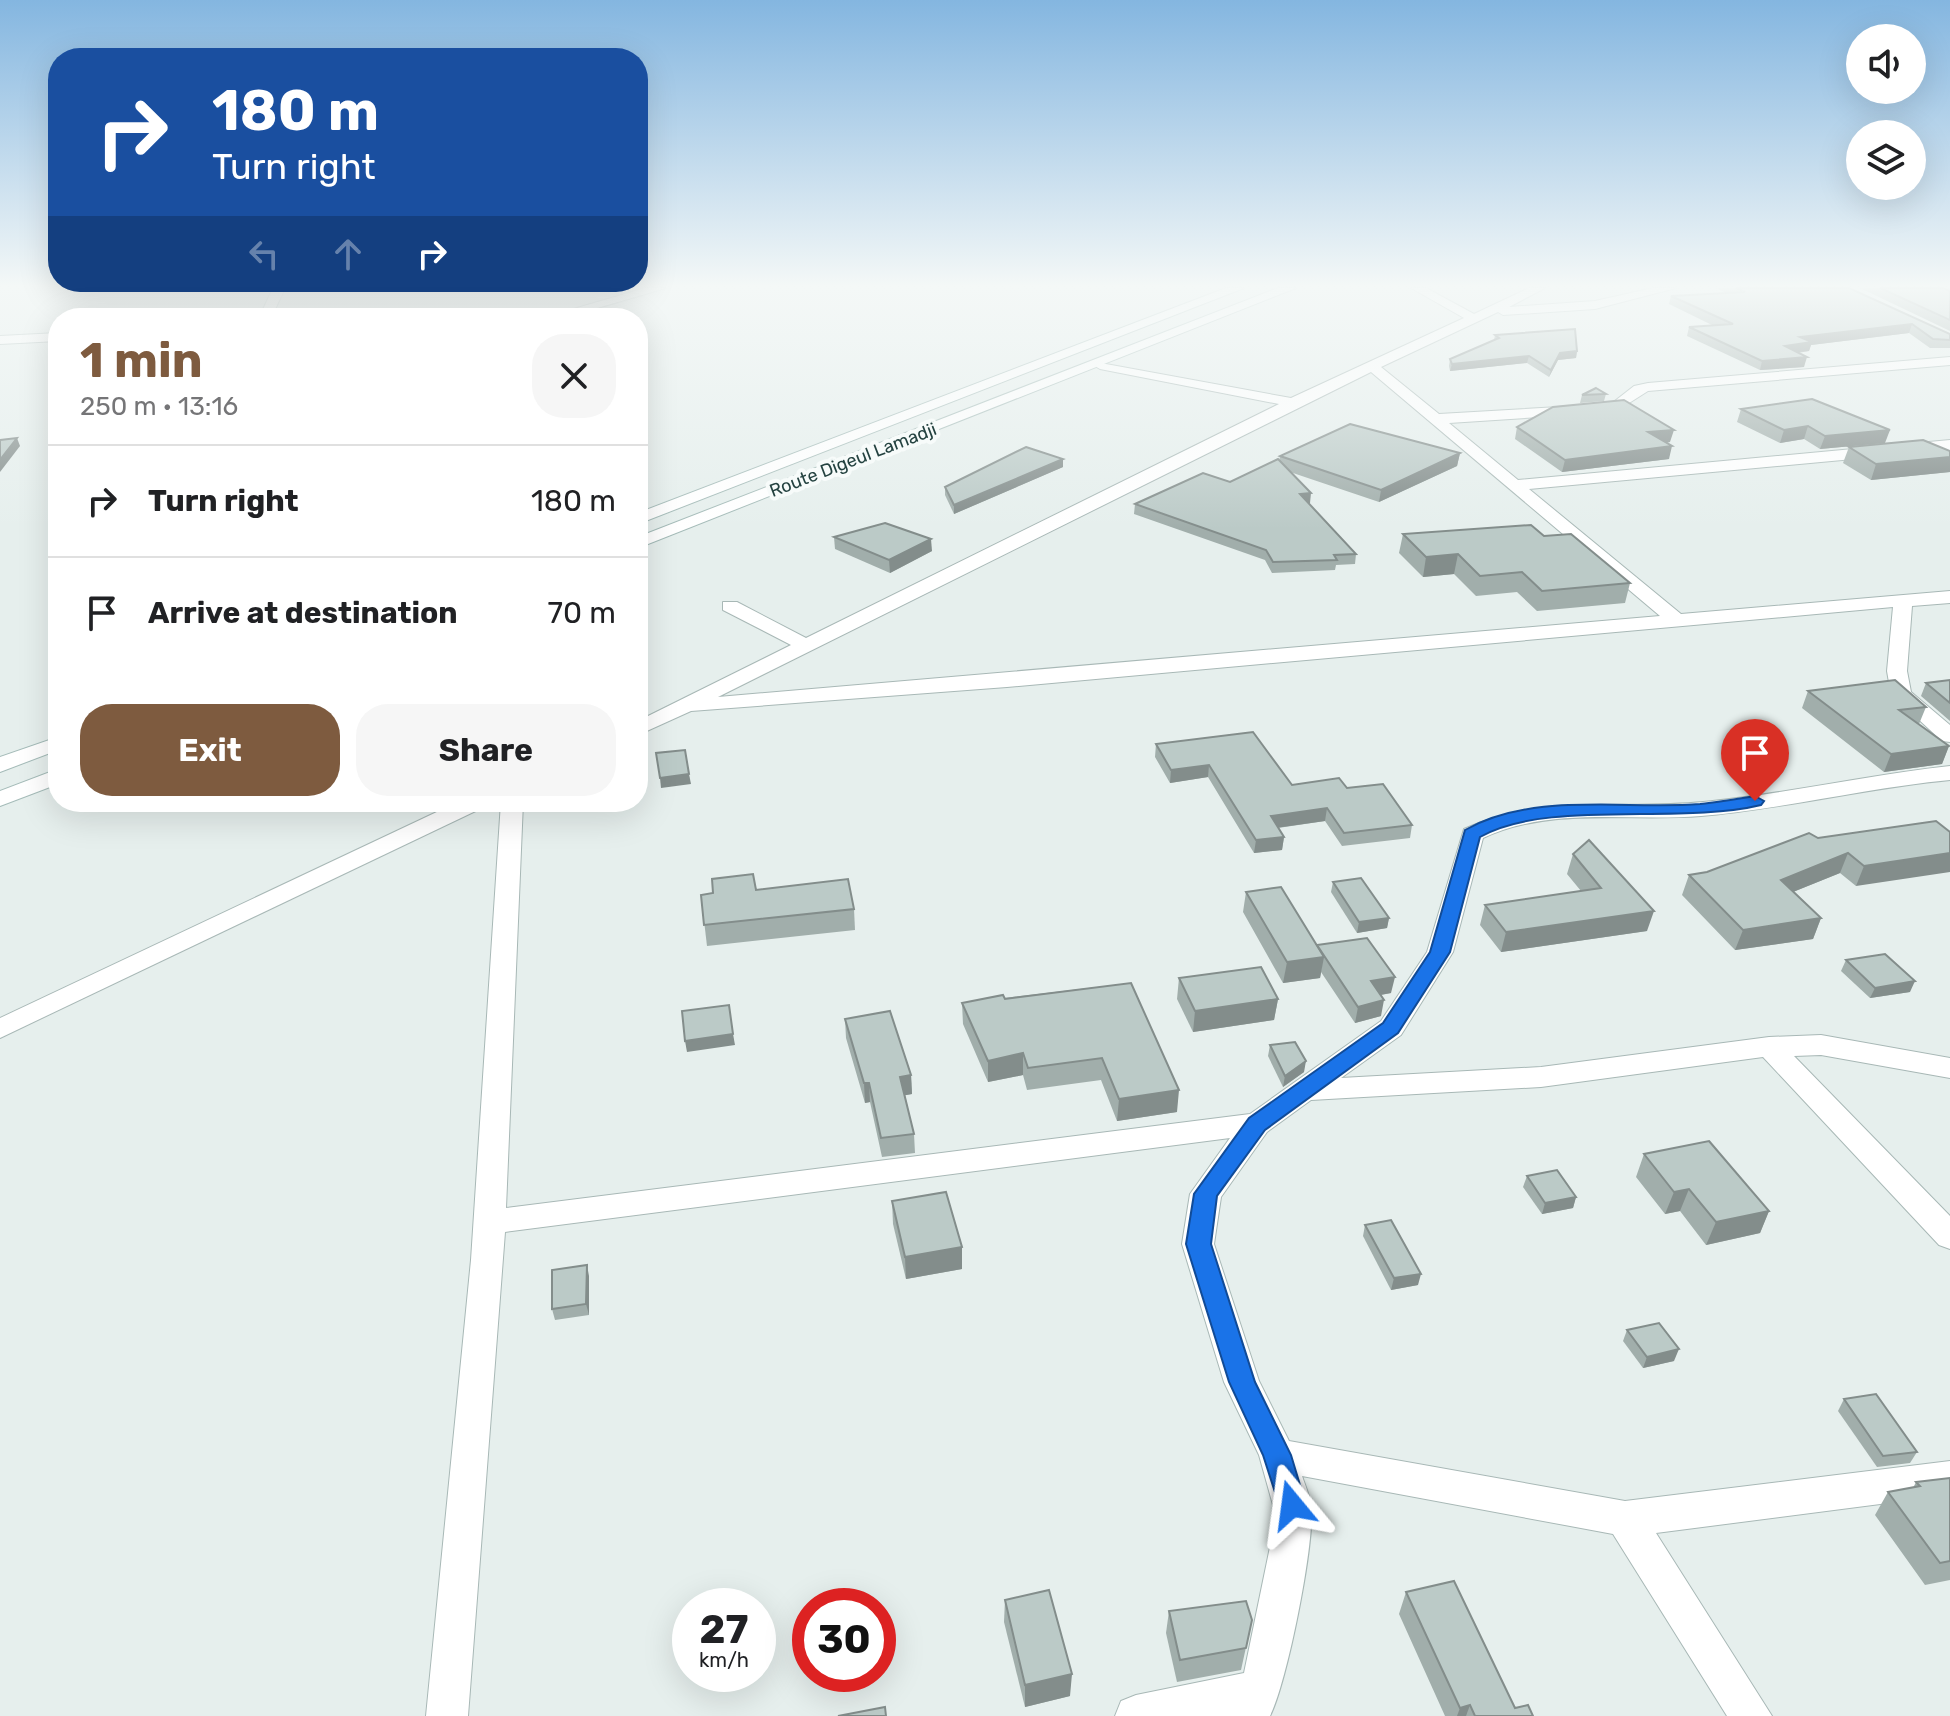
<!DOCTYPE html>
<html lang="en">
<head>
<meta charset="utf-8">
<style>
  :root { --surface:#fff; --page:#f6f6f6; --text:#202124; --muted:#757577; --line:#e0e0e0; --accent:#7e5b3f }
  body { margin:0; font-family:Rubik,sans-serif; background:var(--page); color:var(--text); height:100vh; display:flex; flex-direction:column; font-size:30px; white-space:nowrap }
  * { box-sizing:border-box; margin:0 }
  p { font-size:26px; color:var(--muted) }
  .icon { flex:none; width:44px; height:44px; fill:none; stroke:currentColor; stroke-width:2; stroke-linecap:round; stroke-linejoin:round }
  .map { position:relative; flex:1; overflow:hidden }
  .panel { position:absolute; left:48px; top:308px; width:600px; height:504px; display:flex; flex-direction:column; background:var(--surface); border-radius:32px; box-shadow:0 8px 32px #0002 }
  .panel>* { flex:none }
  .top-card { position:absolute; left:48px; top:48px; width:600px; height:244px; border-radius:32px; box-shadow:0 8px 32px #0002; background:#1a4fa0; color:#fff; overflow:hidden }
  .fabs { position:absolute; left:1846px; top:24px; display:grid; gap:16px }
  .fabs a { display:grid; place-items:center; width:80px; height:80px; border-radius:50%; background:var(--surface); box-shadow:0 8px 32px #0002; font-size:40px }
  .speed { position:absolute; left:672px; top:1588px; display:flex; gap:16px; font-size:40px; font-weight:700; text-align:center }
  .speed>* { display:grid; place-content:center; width:104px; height:104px; border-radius:50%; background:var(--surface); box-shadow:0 8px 32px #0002; line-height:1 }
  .speed small { font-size:20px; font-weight:400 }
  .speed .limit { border:12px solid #d22; background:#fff; color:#111 }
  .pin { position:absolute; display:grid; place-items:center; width:68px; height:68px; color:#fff; margin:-82px -34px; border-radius:50% 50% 50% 0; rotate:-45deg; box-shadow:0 0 8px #0007 }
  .pin .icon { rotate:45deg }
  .me { position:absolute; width:88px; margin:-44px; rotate:344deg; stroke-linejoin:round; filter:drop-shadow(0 0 6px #0008) }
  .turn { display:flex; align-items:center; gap:28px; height:168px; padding:0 32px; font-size:36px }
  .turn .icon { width:104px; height:104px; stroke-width:2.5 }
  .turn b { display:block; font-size:56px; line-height:68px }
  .lanes { display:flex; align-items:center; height:76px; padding:0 32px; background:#0003; justify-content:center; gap:40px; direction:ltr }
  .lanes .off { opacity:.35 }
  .round { display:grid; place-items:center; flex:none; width:84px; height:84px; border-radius:32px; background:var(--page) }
  .headline { display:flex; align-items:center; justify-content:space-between; height:136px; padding:0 32px }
  h1 { font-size:48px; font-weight:700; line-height:60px; color:var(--accent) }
  .primary-button { display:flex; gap:16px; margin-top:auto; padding:16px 32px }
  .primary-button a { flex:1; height:92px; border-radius:32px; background:var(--accent); color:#fff; font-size:32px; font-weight:700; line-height:92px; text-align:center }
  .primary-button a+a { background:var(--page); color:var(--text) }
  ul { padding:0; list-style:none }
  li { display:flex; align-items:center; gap:24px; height:112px; padding:0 32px; border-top:2px solid var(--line) }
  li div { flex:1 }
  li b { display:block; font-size:30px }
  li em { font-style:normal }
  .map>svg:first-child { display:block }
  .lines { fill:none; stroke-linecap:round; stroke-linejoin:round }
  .minor-casing { stroke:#a8b8b6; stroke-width:2 }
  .secondary-casing { stroke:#a4bbb8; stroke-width:2 }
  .minor { fill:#fff; fill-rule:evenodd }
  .secondary { fill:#fff; fill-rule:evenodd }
  .wall { fill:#a1aeab }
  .shaded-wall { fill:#838d8b }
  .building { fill:#bbcac7; stroke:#838d8b; stroke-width:2 }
  .route { fill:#1a73e8; stroke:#114b97; stroke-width:2 }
  .labels { text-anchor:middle; stroke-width:8; stroke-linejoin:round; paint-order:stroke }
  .far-street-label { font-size:18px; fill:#244240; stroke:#f7fbfa }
</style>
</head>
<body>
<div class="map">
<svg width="1950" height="1716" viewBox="0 0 1950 1716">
  <rect width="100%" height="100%" fill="#e6efed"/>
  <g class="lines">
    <defs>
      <g id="minor">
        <polygon points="645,288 666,288 563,318 543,318"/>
        <path d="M1411,288H1426L1474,314L1529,288H1545L1509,307L1595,301L1653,288H1676L1595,309L1503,315L1498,312L1381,367L1439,414L1611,404L1634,386L1648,383L1950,357V365L1648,391L1615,412L1449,423L1518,480L1950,440V450L1529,489L1681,614L1950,591V603L1912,606L1907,671L1911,692L1950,725V742L1942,741L1891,694L1887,671L1893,607L1007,687L691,711L638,735V721L791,645L723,610V602H737L806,638L1279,404L1100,369L1093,365L1095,362L1291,398L1464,318ZM1371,372L1660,616L718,697Z"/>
        <polygon points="58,333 58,341 0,344 0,336"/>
        <path d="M1950,766V780C1866,788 1784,809 1701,816C1627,822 1552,806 1483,838L1453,952L1401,1035L1341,1078L1541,1067L1769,1037L1821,1035L1950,1058V1078L1821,1055L1794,1056L1950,1216V1249L1939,1245L1763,1057L1541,1087L1311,1100L1267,1132L1221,1197L1214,1244L1259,1381L1289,1441L1625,1501L1950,1461V1495L1656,1533L1772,1716H1727L1613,1534L1302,1476C1305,1485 1310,1496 1311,1506C1315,1543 1287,1683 1270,1716H1115L1121,1701L1136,1695L1244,1673L1270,1547L1273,1505L1259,1455L1224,1382L1182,1244L1190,1194L1230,1138L505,1232L468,1716H426L471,1260L501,802H523L506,1208L1250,1114L1381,1021L1427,952L1464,829C1542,794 1621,810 1703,802C1786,794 1867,775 1950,766Z"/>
        <polygon points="458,802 487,802 484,807 0,1038 0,1018"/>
      </g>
      <g id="secondary">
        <polygon points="273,288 285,288 271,318 259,318"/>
        <polygon points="1226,288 1244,288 638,524 638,513"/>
        <polygon points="1278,288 1296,288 638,548 638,537"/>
        <polygon points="58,737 58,750 0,772 0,757"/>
        <polygon points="58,769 58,784 0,806 0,791"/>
      </g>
    </defs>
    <!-- minor casing -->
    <use href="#minor" class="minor-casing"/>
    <!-- secondary casing -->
    <use href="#secondary" class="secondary-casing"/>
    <!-- minor -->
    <use href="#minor" class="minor"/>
    <!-- secondary -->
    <use href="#secondary" class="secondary"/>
  </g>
  <!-- wall -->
  <g class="wall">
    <polygon points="1716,288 1849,288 1950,334 1950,348 1930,348 1909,333 1811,345 1809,351 1798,353 1804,367 1760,370 1687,336 1689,327 1714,326 1669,304 1671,296 1726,293"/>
    <polygon points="1860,288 1944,288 1950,291 1950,331"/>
    <polygon points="1495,335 1577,351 1576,358 1558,360 1549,377 1527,363 1450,371 1449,366 1450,359 1494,340"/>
    <polygon points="1606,394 1604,401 1580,403 1582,395"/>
    <polygon points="1741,409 1885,443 1820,449 1804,439 1780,443 1737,422"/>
    <polygon points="1517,427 1670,442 1666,443 1669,459 1562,472 1515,439"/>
    <polygon points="1849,447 1950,451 1950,472 1871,480 1843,463"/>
    <polygon points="1460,453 1457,466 1379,502 1290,472 1310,503 1308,503 1356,554 1355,564 1336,565 1335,570 1272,573 1265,560 1134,514 1135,504 1230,482 1279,461 1280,456"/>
    <polygon points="1063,459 1063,467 954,514 945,495 945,487"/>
    <polygon points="1403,534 1544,536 1630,583 1625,603 1537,611 1517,592 1476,596 1454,574 1423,577 1399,553"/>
    <polygon points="834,537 932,551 890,573 835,549"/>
    <polygon points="1950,680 1950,721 1921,696 1926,683"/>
    <polygon points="1808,691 1926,707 1919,724 1949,746 1942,764 1884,772 1802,708"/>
    <polygon points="1156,744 1292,785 1347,788 1412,825 1410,838 1342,846 1325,821 1278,828 1284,837 1282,850 1254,853 1208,777 1170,783 1155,757"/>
    <polygon points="1936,821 1856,886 1840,873 1793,892 1821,918 1813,939 1735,950 1682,895 1689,875 1707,872 1818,838"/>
    <polygon points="1573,854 1647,931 1501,952 1480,925 1485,905 1581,891 1567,874"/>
    <polygon points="1333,882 1389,918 1387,928 1357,933 1331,892"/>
    <polygon points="756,890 854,909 855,930 707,946 701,895"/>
    <polygon points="1246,892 1317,945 1391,993 1381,995 1381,1016 1355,1023 1321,972 1320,978 1283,983 1243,912"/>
    <polygon points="1846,960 1910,992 1870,998 1841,971"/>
    <polygon points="1179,978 1278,999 1274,1020 1193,1032 1177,999"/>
    <polygon points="1131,983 1177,1112 1117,1121 1101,1080 1027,1090 1023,1075 988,1082 963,1024 962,1003"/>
    <polygon points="845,1019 911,1075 912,1094 905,1095 914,1134 915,1153 882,1157 870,1102 865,1103 846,1038"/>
    <polygon points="1270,1045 1304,1072 1283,1087 1268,1056"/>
    <polygon points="1644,1154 1769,1211 1760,1233 1706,1245 1680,1211 1665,1214 1636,1177"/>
    <polygon points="1527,1176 1576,1197 1573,1208 1542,1214 1523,1187"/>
    <polygon points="892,1201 962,1247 962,1269 906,1279 893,1224"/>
    <polygon points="1365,1225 1418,1285 1391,1290 1363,1236"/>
    <polygon points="589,1276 589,1315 555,1320 552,1309"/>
    <polygon points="1627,1330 1674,1361 1643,1368 1623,1341"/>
    <polygon points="1844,1399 1917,1452 1910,1463 1877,1467 1838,1411"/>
    <polygon points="1950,1478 1950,1580 1925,1585 1875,1515 1888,1492 1913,1488 1916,1482"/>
    <polygon points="1406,1592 1515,1708 1533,1716 1445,1716 1399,1614"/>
    <polygon points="1005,1600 1070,1696 1025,1707 1004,1622"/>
    <polygon points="1169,1611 1252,1620 1241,1670 1177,1682 1166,1633"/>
  </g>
  <!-- shaded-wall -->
  <g class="shaded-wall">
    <polygon points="1912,324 1909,333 1811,345 1809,351 1782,354 1785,346 1800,337"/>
    <polygon points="1577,351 1576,358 1558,360 1549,377 1551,370 1560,353"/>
    <polygon points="1529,356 1527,363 1450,371 1452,364"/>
    <polygon points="1807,357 1804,367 1760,370 1762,361"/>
    <polygon points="1808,426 1804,439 1780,443 1784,430"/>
    <polygon points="1674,430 1670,442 1644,445 1648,432"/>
    <polygon points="1890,430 1885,443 1820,449 1825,436"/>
    <polygon points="17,438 20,446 0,472 0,460"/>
    <polygon points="1672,446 1669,459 1562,472 1565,460"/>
    <polygon points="1460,453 1457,466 1379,502 1381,490"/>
    <polygon points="1950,457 1950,472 1871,480 1876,464"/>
    <polygon points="1063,459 1063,467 954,514 954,505"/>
    <polygon points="1311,493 1310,503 1299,504 1300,494"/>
    <polygon points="931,539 932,551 890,573 889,560"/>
    <polygon points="1458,554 1454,574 1423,577 1426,557"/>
    <polygon points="1949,746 1942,764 1884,772 1891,754"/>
    <polygon points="1209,765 1208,777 1170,783 1171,770"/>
    <polygon points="689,774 691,784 661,788 660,778"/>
    <polygon points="1327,808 1325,821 1269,829 1271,816"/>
    <polygon points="1284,837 1282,850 1254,853 1256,840"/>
    <polygon points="1848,853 1840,873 1773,900 1781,880"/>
    <polygon points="1950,853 1950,872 1856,886 1864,866"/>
    <polygon points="1654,911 1647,931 1501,952 1506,932"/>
    <polygon points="1389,918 1387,928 1357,933 1359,922"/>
    <polygon points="1821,918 1813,939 1735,950 1743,930"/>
    <polygon points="1324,957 1320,978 1283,983 1287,962"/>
    <polygon points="1395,977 1391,993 1368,997 1371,981"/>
    <polygon points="1915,981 1910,992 1870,998 1875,988"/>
    <polygon points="1278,999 1274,1020 1193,1032 1195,1011"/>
    <polygon points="1384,1000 1381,1016 1355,1023 1358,1007"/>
    <polygon points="733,1034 735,1045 687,1052 685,1041"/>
    <polygon points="1023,1053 1023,1075 988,1082 988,1061"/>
    <polygon points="1306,1061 1304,1072 1283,1087 1285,1076"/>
    <polygon points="911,1075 912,1094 901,1096 900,1077"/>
    <polygon points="864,1083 869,1083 870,1102 865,1103"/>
    <polygon points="1179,1090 1177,1112 1117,1121 1119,1099"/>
    <polygon points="1689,1189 1680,1211 1665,1214 1674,1192"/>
    <polygon points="1576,1197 1573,1208 1542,1214 1545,1203"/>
    <polygon points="1769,1211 1760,1233 1706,1245 1716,1222"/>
    <polygon points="962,1247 962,1269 906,1279 905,1257"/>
    <polygon points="587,1265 589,1276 589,1315 586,1304"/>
    <polygon points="1421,1274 1418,1285 1391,1290 1394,1278"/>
    <polygon points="1679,1349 1674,1361 1643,1368 1647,1357"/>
    <polygon points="1072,1674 1070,1696 1025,1707 1025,1685"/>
    <polygon points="1470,1705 1466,1716 1457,1716 1460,1708"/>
  </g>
  <!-- building -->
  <g class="building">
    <polygon points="1736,288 1849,288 1950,334 1950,340 1933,339 1912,324 1800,337 1812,342 1785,346 1807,357 1762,361 1689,327 1733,324 1671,296 1745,292"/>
    <polygon points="1880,288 1944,288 1950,291 1950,320"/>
    <polygon points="1575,329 1577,351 1560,353 1551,370 1529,356 1452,364 1450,359 1499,338 1495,335"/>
    <polygon points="1596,388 1606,394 1582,395"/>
    <polygon points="1812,399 1890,430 1825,436 1808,426 1784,430 1741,409"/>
    <polygon points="1624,400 1674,430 1648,432 1672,446 1565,460 1517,427 1553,407"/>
    <polygon points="1350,424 1460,453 1381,490 1280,456"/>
    <polygon points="17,438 0,460 0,440"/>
    <polygon points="1923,440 1950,451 1950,457 1876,464 1849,447"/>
    <polygon points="1026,447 1063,459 954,505 945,487"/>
    <polygon points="1278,459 1311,493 1300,494 1356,554 1334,555 1337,560 1273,562 1266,550 1135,504 1203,473 1230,482"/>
    <polygon points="885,523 931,539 889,560 834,537"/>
    <polygon points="1531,525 1544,536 1571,534 1630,583 1542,591 1522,572 1480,576 1458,554 1426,557 1403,534"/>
    <polygon points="1895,680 1926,707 1899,710 1949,746 1891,754 1808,691"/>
    <polygon points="1950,680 1950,703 1926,683"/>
    <polygon points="1253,732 1292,785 1339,778 1347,788 1383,784 1412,825 1344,833 1327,808 1271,816 1284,837 1256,840 1209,765 1171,770 1156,744"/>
    <polygon points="685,750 689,774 660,778 656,753"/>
    <polygon points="1936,821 1950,832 1950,853 1864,866 1848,853 1781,880 1821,918 1743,930 1689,875 1707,872 1809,833 1818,838"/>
    <polygon points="1589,840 1654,911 1506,932 1485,905 1601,888 1573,854"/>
    <polygon points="753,874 756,890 848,879 854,909 704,925 701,895 713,893 712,879"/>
    <polygon points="1361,878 1389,918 1359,922 1333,882"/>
    <polygon points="1281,887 1324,957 1287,962 1246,892"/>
    <polygon points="1367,938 1395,977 1371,981 1384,1000 1358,1007 1317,945"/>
    <polygon points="1885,954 1915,981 1875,988 1846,960"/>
    <polygon points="1261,967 1278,999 1195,1011 1179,978"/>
    <polygon points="1131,983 1179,1090 1119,1099 1102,1058 1028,1068 1023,1053 988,1061 962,1003 1003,995 1005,999"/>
    <polygon points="729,1005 733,1034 685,1041 682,1011"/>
    <polygon points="890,1011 911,1075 900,1077 914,1134 881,1138 869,1083 864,1083 845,1019"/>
    <polygon points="1295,1042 1306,1061 1285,1076 1270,1045"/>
    <polygon points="1709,1141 1769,1211 1716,1222 1689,1189 1674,1192 1644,1154"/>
    <polygon points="1557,1170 1576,1197 1545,1203 1527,1176"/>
    <polygon points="946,1192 962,1247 905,1257 892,1201"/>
    <polygon points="1391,1220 1421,1274 1394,1278 1365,1225"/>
    <polygon points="587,1265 586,1304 552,1309 552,1270"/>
    <polygon points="1659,1323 1679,1349 1647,1357 1627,1330"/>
    <polygon points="1876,1394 1917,1452 1883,1456 1844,1399"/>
    <polygon points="1950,1478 1950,1561 1940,1563 1888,1492 1920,1486 1916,1482"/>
    <polygon points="1454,1581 1515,1708 1528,1705 1533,1716 1475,1716 1470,1705 1460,1708 1406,1592"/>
    <polygon points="1049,1590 1072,1674 1025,1685 1005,1600"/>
    <polygon points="1246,1601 1252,1620 1246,1648 1180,1660 1169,1611"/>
    <polygon points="885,1707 886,1716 838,1716"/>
  </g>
  <!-- sky -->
  <linearGradient id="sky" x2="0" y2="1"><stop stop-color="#84b6e0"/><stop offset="0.54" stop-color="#f4f8f7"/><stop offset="1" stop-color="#f4f8f7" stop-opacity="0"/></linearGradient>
  <rect width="1950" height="529" fill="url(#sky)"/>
  <!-- route -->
  <path class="route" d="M1755,796L1764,801L1761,805C1680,825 1546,799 1480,837L1450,952L1398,1033L1265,1130L1217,1196L1211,1244L1255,1382L1291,1455L1306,1505L1302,1514L1292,1518L1282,1514L1263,1455L1229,1382L1186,1244L1194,1194L1249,1118L1383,1023L1430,952L1465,830C1534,791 1625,810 1700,804C1719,802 1737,799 1755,796Z"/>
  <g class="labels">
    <!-- far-street labels -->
    <g class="far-street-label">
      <text transform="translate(853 460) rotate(-21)" y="6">Route Digeul Lamadji</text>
    </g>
  </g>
</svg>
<div class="fabs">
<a><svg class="icon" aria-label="sound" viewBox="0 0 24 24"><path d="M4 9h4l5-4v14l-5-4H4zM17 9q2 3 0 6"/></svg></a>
<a><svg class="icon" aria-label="layers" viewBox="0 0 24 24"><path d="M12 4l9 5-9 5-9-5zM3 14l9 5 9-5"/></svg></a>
</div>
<div class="speed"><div>27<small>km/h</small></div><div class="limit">30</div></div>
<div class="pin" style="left:1755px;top:801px;background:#d93025"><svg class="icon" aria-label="arrive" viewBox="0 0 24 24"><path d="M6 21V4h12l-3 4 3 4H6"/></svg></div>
<svg class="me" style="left:1292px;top:1505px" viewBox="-20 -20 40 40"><path d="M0-17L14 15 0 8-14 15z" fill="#1a73e8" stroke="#fff" stroke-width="4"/></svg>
<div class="top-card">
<div class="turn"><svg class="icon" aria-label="right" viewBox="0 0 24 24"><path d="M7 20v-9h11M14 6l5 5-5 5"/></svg><div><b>180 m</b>Turn right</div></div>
<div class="lanes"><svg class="icon off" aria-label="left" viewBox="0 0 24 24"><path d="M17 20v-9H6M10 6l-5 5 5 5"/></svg><svg class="icon off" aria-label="ahead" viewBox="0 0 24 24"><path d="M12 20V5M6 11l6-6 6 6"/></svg><svg class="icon" aria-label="right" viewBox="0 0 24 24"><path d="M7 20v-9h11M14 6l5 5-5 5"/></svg></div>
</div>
<section class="panel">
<div class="headline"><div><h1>1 min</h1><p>250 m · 13:16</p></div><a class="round"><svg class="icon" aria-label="close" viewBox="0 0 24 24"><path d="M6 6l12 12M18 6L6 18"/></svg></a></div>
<ul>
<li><svg class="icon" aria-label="right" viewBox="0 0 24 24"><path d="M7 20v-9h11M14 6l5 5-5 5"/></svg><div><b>Turn right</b></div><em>180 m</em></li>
<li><svg class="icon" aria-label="arrive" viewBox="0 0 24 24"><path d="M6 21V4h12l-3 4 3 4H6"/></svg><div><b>Arrive at destination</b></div><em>70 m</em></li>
</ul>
<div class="primary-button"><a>Exit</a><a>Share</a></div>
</section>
</div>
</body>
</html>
